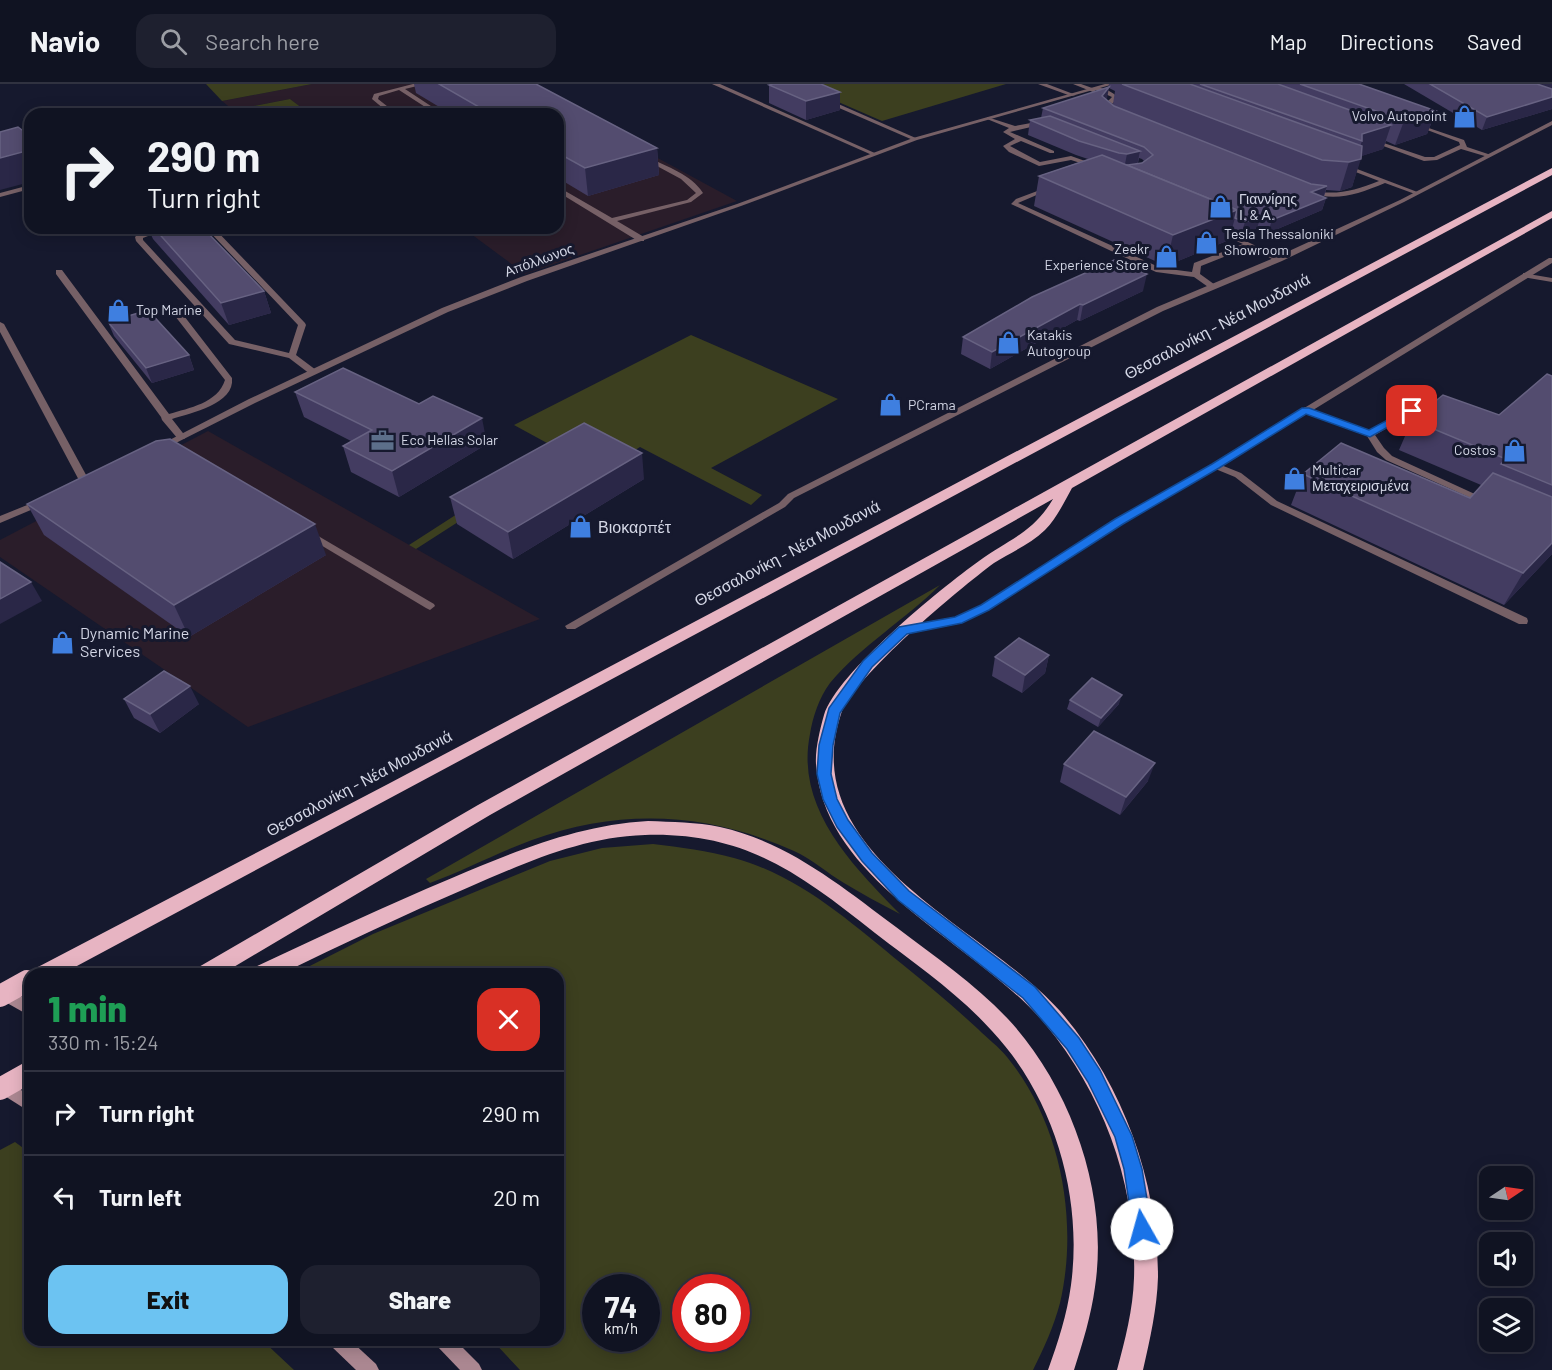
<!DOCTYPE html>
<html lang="en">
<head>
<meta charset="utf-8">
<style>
  :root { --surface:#101322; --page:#1e202f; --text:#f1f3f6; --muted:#9c9ea5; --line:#303240; --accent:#6cc3f2 }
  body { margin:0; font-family:Barlow,sans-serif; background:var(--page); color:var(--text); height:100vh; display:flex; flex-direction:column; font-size:22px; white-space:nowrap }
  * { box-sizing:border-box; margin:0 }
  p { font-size:20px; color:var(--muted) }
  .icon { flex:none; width:33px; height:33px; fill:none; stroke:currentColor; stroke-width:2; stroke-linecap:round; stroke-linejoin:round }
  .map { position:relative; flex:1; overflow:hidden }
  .side { position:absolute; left:24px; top:884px; width:540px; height:378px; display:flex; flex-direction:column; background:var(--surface); border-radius:18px; box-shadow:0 3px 15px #0003,0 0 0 2px var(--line) }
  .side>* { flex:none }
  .guide { position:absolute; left:24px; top:24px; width:540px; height:126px; border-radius:18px; box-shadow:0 3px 15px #0003,0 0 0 2px var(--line); background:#101322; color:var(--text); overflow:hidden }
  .needle { width:39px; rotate:77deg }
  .tools { position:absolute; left:1479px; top:1082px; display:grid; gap:12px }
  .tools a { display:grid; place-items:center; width:54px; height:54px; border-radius:12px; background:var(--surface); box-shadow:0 3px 15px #0003,0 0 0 2px var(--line); font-size:30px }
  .speed { position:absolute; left:582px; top:1190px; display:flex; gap:12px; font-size:30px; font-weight:700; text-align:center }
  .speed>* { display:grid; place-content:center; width:78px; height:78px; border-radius:50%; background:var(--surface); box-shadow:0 3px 15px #0003,0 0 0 2px var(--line); line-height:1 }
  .speed small { font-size:15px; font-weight:400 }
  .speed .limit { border:9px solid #d22; background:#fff; color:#111 }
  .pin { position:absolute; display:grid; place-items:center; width:51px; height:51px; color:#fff; margin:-26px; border-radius:12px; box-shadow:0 3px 9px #0006 }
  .me { position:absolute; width:66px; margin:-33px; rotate:353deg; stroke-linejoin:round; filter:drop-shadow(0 0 4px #0008) }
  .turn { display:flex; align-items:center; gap:21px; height:126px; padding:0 24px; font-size:27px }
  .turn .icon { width:78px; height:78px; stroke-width:2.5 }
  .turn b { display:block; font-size:42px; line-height:51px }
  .round { display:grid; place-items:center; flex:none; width:63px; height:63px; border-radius:18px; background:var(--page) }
  .head { display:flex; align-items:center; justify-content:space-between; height:102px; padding:0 24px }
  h1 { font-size:36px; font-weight:800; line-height:45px; color:#1e9e55 }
  .cta { display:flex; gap:12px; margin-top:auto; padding:12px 24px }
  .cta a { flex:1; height:69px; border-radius:18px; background:var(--accent); color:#111; font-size:24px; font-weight:800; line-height:69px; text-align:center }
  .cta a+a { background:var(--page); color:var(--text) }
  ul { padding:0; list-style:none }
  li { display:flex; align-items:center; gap:18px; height:84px; padding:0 24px; border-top:2px solid var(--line) }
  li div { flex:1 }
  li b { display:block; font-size:22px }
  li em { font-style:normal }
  header { display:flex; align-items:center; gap:36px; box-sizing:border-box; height:84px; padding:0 30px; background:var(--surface); border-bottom:2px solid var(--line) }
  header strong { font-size:28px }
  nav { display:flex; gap:33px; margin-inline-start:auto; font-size:21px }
  .search { width:420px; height:54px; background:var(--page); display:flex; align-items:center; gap:15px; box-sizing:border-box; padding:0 21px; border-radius:18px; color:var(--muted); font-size:22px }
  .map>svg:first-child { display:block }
  .industrial { fill:#2a1d2a }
  .green { fill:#3c3f1f; fill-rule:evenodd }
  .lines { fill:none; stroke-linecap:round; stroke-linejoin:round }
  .service { fill:#766066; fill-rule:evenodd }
  .minor { fill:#766066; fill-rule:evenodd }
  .tertiary { fill:#766066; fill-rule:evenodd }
  .secondary { fill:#ab8791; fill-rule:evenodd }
  .trunk { fill:#e7b4c2; fill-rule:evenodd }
  .trunk-bridge-far1 { stroke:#e7b4c2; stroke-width:18 }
  .trunk-bridge { stroke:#e7b4c2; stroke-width:22 }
  .wall { fill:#433c61; fill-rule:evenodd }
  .shaded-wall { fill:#2a2747 }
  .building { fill:#534c6f; stroke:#676282; stroke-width:1.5 }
  .route { fill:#1a73e8; stroke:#114b97; stroke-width:1.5 }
  .labels { text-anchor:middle; stroke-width:6; stroke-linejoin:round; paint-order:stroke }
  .far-poi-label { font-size:14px; fill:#d4d7e6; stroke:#16192e; text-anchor:start }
  .far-street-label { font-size:14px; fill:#d4d7e6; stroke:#16192e }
  .street-label { font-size:16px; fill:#d4d7e6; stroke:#16192e }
  .poi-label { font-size:16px; fill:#d4d7e6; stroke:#16192e; text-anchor:start }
</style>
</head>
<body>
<header>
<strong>Navio</strong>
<div class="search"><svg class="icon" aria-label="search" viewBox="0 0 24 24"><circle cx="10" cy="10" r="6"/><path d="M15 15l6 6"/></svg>Search here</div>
<nav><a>Map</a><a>Directions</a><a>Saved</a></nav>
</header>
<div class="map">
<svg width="1552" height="1286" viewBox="0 0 1552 1286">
  <rect width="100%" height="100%" fill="#16192e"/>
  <!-- industrial -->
  <g class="industrial">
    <polygon points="312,0 521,0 737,117 525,190 463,144 558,144 558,30 310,30 290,15 233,26 222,17"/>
    <polygon points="208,347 540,535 248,643 0,473 0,456"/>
  </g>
  <!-- green -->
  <g class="green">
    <polygon points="206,0 312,0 222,17"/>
    <polygon points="797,0 1006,0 882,37"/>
    <polygon points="290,15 310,30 237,30 233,26"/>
    <polygon points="691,251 838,315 711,384 762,411 751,421 640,363 632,368 595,350 416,465 409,461 558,365 514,341"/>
    <path d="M940,501C905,536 862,561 830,599C819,614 813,632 810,650C795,724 852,781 900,830C881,820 862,810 844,799C827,789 812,775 794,767C707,728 621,724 532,756C497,769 465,786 430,799L426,795Z"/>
    <path d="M653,760C680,763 708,767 734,774C800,792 850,838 902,880C928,901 953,922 978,945C987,954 999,963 1007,973C1061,1039 1079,1137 1060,1219C1054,1242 1044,1264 1033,1286H520L492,1256H558V890L296,889L373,850L550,777L602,764ZM596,1203H646V1254H596ZM686,1203H736V1254H686Z"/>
    <polygon points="15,1058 30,1069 30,1256 262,1256 294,1286 0,1286 0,1066"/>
  </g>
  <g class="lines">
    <!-- service -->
    <g class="service">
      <polygon points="413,0 425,0 405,5 443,30 436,30 399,6 379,12 378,15 397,30 390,30 372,15 374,10"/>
      <polygon points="712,0 720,0 877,70 872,71"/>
      <polygon points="1038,0 1047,0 1076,11 1071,12"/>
      <path d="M1073,0H1081L1095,5V3C1102,3 1114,8 1118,14L1109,23L1114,27V29H1110L1102,23L1112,13L1096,6L1093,8Z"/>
      <polygon points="823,15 827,15 918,55 913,56 823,17"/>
      <polygon points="987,33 1015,42 1031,39 1048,41 1046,44 1031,43 1010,48 1054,67 1054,69 1050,69 1021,57 1010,62 1040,78 1071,72 1102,83 1099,85 1071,76 1039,82 1009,68 1003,62 1015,55 1003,48 1009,44 987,35"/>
      <polygon points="1414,39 1464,56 1467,63 1491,71 1488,73 1461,65 1437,76 1424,77 1367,56 1372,55 1425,73 1434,73 1460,61 1459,58 1414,41"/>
      <path d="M644,73H648C667,83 691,90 703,109L691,118L617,137L644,153V157H638L558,108V103L560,104L612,134L687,116L696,109L681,95L644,75Z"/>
      <path d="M1340,80H1344L1420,109L1415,110L1385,99C1356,111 1338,117 1307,109L1306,108L1309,106C1335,112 1354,107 1379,97L1340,82Z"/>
      <polygon points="30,101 30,105 0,113 0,109"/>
      <polygon points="1048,103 1053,104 1018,119 1161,184 1192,188 1194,179 1243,160 1212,146 1211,144 1215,142 1283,175 1276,177 1249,163 1201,182 1200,190 1218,203 1211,205 1194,193 1156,188 1011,120 1016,115"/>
      <polygon points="155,144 168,144 143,154 143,156 235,256 289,269 298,241 206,144 214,144 305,239 306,241 296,271 316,286 316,290 310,290 289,274 229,260 136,157 135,153 141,147"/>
      <path d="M56,186H62L169,330C189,324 218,319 225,296L175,232V228H181L232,294C235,320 191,329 172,335L186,353L184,355H178L162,336L161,333L56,190Z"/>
      <polygon points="1523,189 1552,194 1552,198 1523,193"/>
      <polygon points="0,238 4,240 91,400 89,402 83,402 81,400 0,248"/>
      <polygon points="1305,323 1369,347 1408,325 1440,328 1441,330 1437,333 1412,330 1375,351 1384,364 1392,372 1490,417 1488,419 1482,419 1386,376 1377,368 1367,352 1302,328 1301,326"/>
      <polygon points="1216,379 1241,389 1277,417 1527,534 1528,537 1527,540 1519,540 1271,421 1235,393 1213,384 1213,380"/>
      <polygon points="308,446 434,520 435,522 430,526 426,524 304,451 303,449"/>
    </g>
    <!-- minor -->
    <g class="minor">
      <polygon points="1105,0 1114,0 917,56 741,122 527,197 448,228 255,319 162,366 159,367 154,364 249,315 442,224 521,193 737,120 913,54"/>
      <polygon points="1552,37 1552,41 1404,118 1282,177 1163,227 794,414 785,423 575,545 567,545 565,542 779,419 788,410 1157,223 1276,173 1400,116"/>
      <polygon points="42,415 45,416 45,420 0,439 0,432"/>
    </g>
    <!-- tertiary -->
    <polygon class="tertiary" points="1549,174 1552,174 1552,179 1219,384 1123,439 989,526 958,540 903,550 897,546 903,542 955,533 981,522 1115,435 1213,380"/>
    <!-- secondary -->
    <g class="secondary">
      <polygon points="3,903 30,917 30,932 0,915 0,904"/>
      <polygon points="0,994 6,996 30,1012 30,1028 0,1009"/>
      <polygon points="328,1256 350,1256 376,1280 379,1286 356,1286 331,1262"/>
      <polygon points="434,1256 455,1256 479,1280 482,1286 460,1286 437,1262"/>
    </g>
    <!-- trunk -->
    <g class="trunk">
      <polygon points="1552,84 1552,91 62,890 33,890 36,884 390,699"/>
      <path d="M1552,127V134L1072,404C1064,418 1057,434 1045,446C1031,460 1011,468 994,479C959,505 854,592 841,630C794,772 986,843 1060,927C1123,1000 1158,1097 1158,1193C1157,1225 1150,1255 1143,1286H1117C1125,1256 1133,1226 1134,1194C1137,1102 1104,1011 1046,941C978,859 824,800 816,680C815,666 820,645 824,631C837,589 941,504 979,477C1009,455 1033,449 1053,415L490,731L222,890H194L197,884L478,721Z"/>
      <path d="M648,737C672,738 696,738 720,743C788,758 841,802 896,843C934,872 975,900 1008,935C1071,1003 1109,1110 1095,1203C1091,1232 1083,1258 1074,1286H1048C1058,1258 1067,1231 1071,1201C1083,1112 1054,1013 992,947C958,909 915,880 875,849C800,790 746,748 645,751C581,753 525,779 467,804C404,831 342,860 281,890H250L253,884C319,853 385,822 452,794C516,767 578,741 648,737Z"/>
    </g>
    <!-- trunk-bridge-far1 -->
    <polyline class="trunk-bridge-far1" points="24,899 30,896"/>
    <!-- trunk-bridge -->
    <g class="trunk-bridge">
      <polyline points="0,912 27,897"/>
      <polyline points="0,1005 30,988"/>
    </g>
  </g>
  <!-- wall -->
  <g class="wall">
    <polygon points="414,0 536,0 657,64 659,91 588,112 558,94 558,30 451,30 416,9"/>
    <path d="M1109,0H1359L1436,27L1427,50L1395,61L1386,57L1383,65L1361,72L1352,103L1340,107L1326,106L1324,113L1326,114L1322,126L1268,149L1257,144L1241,151L1231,147L1229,156L1166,182L1034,122L1039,92L1088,75L1076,71L1028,51L1030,36L1041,34L1043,24L1108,4ZM1109,4L1115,7L1113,20L1106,15ZM1139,74L1142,75L1144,77L1142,79H1138Z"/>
    <polygon points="1404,0 1552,0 1552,25 1482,46"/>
    <polygon points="769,1 840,26 806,36 769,19"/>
    <polygon points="148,144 203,144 264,207 271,229 229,241 153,155"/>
    <polygon points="1143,207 1080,237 1077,236 990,285 961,270 963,253 1032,213"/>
    <polygon points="108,238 189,271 194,286 152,299 114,252"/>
    <polygon points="1552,292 1552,470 1504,521 1291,421 1303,390 1470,414 1481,401 1399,366 1412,336 1499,331"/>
    <polygon points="295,308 487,360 399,413 351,388 343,362 351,357 304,333"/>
    <polygon points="644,395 513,475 457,440 450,413"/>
    <polygon points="27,420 326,471 189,553 44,451"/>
    <polygon points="1049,571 1045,589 1022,609 992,592 995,573"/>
    <polygon points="124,615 199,620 160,649 134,634"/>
    <polygon points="1070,616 1119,620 1098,643 1067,625"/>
    <polygon points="1064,680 1148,697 1120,731 1060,698"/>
  </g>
  <!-- shaded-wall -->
  <g class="shaded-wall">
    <polygon points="1534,0 1552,0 1552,6"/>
    <polygon points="1109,3 1107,15 1100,23 1102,12"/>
    <polygon points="840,8 840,26 806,36 806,17"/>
    <polygon points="1552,13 1552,25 1482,46 1487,33"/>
    <polygon points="1436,27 1427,50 1395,61 1404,37"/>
    <polygon points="1391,41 1383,65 1356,74 1362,57 1362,50"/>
    <polygon points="657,64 659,91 588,112 585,84"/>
    <polygon points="30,66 30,98 0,106 0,74"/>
    <polygon points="1140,67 1137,82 1124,85 1127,70"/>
    <polygon points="1361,75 1352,103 1340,107 1349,78"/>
    <polygon points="1327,102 1323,114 1311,108"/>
    <polygon points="1326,114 1322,126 1268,149 1272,136"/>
    <polygon points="1237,126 1229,156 1166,182 1173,151"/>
    <polygon points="1261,132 1257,144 1241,151 1245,138"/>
    <polygon points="1147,190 1143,207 1080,237 1083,221"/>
    <polygon points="264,207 271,229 229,241 221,219"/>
    <polygon points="1080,220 1077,236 990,285 992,268"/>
    <polygon points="189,271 194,286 152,299 146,284"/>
    <polygon points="482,334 487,360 399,413 392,387"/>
    <polygon points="642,369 644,395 513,475 508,448"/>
    <polygon points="315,440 326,471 189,553 174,521"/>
    <polygon points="1552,459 1552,470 1504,521 1523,489"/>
    <polygon points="31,498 42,517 0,540 0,515"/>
    <polygon points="1049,571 1045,589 1022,609 1025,591"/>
    <polygon points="190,602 199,620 160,649 150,630"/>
    <polygon points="1122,611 1119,620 1098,643 1101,634"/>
    <polygon points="1155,679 1148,697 1120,731 1126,713"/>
  </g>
  <!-- building -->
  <g class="building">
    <polygon points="439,0 536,0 657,64 585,84 558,69 558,30 491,30"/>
    <polygon points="773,0 821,0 840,8 806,17 769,1"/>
    <polygon points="1122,0 1190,0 1362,62 1361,75 1349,78 1322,76"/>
    <polygon points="1200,0 1278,0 1391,41 1362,50 1362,57"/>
    <polygon points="1300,0 1359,0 1436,27 1404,37"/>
    <polygon points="1430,0 1537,0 1552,5 1552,13 1487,33"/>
    <polygon points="1109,3 1102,12 1114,22 1311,100 1327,102 1311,108 1326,114 1272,136 1261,132 1245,138 1235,134 1237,126 1127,81 1142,79 1153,71 1144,63 1043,24"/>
    <polygon points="1050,32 1140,67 1127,70 1119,69 1079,57 1030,36"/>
    <polygon points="18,43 30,52 30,66 0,74 0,48"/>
    <polygon points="1102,71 1237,126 1173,151 1039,92"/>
    <polygon points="154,144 203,144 264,207 221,219"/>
    <polygon points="1114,176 1147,190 1083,221 1080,220 992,268 963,253 1032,213"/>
    <polygon points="148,226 189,271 146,284 108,238"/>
    <polygon points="343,284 419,320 433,312 482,334 392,387 343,362 372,346 295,308"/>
    <polygon points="1547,290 1552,292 1552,401 1501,380 1506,375 1412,336 1443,311 1499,331"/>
    <polygon points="584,339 642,369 508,448 450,413"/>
    <polygon points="170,355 315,440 174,521 27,420 156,357"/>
    <polygon points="1341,359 1470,414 1493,389 1552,413 1552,459 1523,489 1303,390"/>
    <polygon points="0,478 31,498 0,515"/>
    <polygon points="1019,554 1049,571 1025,591 995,573"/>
    <polygon points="164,587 190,602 150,630 124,615"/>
    <polygon points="1092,594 1122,611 1101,634 1070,616"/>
    <polygon points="1094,647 1155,679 1126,713 1064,680"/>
  </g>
  <!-- route -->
  <polygon class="route" points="1302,324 1309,324 1369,346 1408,325 1417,327 1370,353 1306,330 1219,384 1123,440 989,526 962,539 907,550 872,583 840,629 833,661 831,690 837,715 848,736 872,769 909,807 1035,903 1079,954 1100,986 1132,1052 1142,1085 1152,1145 1149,1152 1142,1154 1135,1152 1133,1145 1124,1085 1115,1053 1088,998 1067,965 1023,914 898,816 862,777 837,743 823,715 817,690 819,661 829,624 863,577 899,543 955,533 981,521 1115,435 1212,380"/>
  <!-- icons -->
  <defs>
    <symbol id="shop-bare" viewBox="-9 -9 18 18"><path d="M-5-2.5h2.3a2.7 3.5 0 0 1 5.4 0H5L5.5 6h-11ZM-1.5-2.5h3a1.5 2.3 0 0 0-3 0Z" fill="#3f7fe0" stroke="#16192e" stroke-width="2.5" paint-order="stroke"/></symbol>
    <symbol id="office-bare" viewBox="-9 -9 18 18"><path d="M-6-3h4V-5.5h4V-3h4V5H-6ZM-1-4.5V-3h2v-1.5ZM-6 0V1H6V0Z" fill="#5c6f8a" stroke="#16192e" stroke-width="2.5" paint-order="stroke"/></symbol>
  </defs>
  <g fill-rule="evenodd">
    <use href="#shop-bare" x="1448" y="16" width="33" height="33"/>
    <use href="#shop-bare" x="1204" y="106" width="33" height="33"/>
    <use href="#shop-bare" x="1190" y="142" width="33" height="33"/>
    <use href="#shop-bare" x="1150" y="156" width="33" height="33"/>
    <use href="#shop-bare" x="102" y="210" width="33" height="33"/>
    <use href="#shop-bare" x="992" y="242" width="33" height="33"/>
    <use href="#shop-bare" x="874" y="304" width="33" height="33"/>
    <use href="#office-bare" x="366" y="340" width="33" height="33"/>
    <use href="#shop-bare" x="1498" y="350" width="33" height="33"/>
    <use href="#shop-bare" x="1278" y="378" width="33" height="33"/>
    <use href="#shop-bare" x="564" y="426" width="33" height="33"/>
    <use href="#shop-bare" x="46" y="542" width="33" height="33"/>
  </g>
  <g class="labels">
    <!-- far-poi labels -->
    <g class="far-poi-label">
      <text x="1447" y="37" text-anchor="end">Volvo Autopoint</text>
      <text x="1239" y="120">Γιαννίρης<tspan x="1239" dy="16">Ι. &amp; Α.</tspan></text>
      <text x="1224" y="155">Tesla Thessaloniki<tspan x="1224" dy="16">Showroom</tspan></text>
      <text x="1149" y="170" text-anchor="end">Zeekr<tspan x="1149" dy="16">Experience Store</tspan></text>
      <text x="136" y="231">Top Marine</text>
      <text x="1027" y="256">Katakis<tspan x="1027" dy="16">Autogroup</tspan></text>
      <text x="908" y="326">PCrama</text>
      <text x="401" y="361">Eco Hellas Solar</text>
      <text x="1496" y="371" text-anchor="end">Costos</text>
      <text x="1312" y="391">Multicar<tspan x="1312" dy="16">Μεταχειρισμένα</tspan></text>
    </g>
    <!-- far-street labels -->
    <g class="far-street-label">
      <text transform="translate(539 176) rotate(-20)" y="5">Απόλλωνος</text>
    </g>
    <!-- street labels -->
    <g class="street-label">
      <text transform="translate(1217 242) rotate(-28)" y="6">Θεσσαλονίκη - Νέα Μουδανιά</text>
      <text transform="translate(787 469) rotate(-28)" y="6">Θεσσαλονίκη - Νέα Μουδανιά</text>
      <text transform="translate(359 699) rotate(-28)" y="6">Θεσσαλονίκη - Νέα Μουδανιά</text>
    </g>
    <!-- poi labels -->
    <g class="poi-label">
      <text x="598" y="449">Βιοκαρπέτ</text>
      <text x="80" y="555">Dynamic Marine<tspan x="80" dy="18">Services</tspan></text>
    </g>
  </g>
</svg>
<div class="tools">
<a><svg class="needle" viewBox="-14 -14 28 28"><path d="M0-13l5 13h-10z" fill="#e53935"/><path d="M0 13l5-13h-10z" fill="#9c9ea5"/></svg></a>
<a><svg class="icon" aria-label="sound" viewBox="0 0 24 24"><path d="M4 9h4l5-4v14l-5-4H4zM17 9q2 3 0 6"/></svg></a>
<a><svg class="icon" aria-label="layers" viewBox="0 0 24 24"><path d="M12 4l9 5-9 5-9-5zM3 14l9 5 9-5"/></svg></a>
</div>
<div class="speed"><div>74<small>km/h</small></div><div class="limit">80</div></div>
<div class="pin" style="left:1412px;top:327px;background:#d93025"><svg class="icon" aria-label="arrive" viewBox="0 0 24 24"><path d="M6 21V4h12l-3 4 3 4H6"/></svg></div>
<svg class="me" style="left:1142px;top:1145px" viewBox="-20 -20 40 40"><circle r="19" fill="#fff"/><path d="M0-13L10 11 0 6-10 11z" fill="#1a73e8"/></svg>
<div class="guide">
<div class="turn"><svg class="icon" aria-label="right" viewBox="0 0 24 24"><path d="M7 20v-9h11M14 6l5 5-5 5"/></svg><div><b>290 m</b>Turn right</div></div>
</div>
<section class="side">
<div class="head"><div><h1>1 min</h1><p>330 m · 15:24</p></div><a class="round" style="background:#d93025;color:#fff"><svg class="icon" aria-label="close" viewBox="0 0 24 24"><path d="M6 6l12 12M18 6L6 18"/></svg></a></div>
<ul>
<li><svg class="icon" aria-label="right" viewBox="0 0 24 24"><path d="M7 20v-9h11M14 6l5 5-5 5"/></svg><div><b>Turn right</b></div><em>290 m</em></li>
<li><svg class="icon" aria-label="left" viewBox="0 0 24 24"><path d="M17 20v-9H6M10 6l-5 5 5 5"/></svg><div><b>Turn left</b></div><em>20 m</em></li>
</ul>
<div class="cta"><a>Exit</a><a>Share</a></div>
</section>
</div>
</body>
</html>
